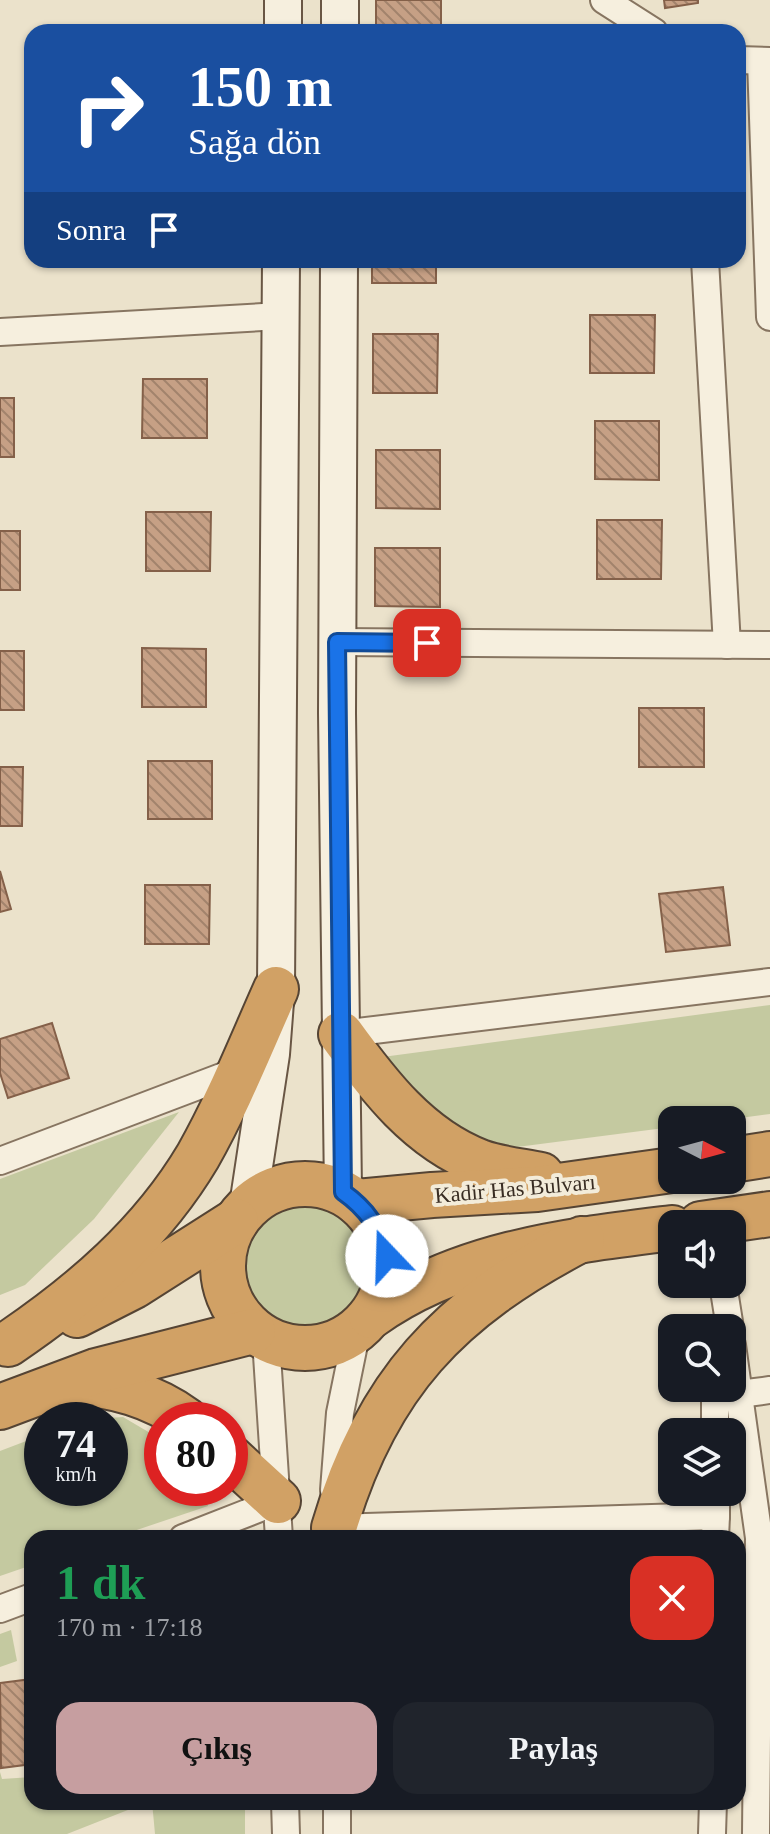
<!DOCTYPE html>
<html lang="tr">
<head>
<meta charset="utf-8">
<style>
  :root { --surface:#171b24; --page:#20242c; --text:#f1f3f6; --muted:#9ea1a6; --accent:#c69ea0 }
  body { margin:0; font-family:"Times New Roman",serif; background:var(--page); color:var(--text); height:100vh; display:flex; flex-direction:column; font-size:30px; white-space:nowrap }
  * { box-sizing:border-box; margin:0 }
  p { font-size:26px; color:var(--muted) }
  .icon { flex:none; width:44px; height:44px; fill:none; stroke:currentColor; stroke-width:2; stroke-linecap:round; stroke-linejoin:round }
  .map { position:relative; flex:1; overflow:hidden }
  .drawer { position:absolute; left:24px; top:1530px; width:722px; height:280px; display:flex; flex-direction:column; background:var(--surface); border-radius:24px; box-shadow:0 2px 6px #0004 }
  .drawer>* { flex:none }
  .hud { position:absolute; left:24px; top:24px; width:722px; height:244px; border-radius:24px; box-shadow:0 2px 6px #0004; background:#1a4fa0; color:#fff; overflow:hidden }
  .needle { width:52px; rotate:96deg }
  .tools { position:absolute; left:658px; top:1106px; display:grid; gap:16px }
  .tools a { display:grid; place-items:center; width:88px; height:88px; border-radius:16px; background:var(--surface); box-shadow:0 2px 6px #0004; font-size:40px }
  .speed { position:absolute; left:24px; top:1402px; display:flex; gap:16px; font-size:40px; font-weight:700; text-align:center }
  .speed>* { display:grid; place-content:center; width:104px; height:104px; border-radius:50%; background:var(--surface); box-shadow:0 2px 6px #0004; line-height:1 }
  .speed small { font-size:20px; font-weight:400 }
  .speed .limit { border:12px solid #d22; background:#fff; color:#111 }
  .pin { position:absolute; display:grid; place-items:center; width:68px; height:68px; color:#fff; margin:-34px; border-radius:16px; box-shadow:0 4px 12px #0006 }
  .me { position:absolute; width:88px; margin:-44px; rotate:339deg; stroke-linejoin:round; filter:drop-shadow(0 0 6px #0008) }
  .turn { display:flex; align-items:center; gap:28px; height:168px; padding:0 32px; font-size:36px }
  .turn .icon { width:104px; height:104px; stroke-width:2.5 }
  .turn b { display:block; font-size:56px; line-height:68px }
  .then { display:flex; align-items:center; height:76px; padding:0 32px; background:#0003; gap:16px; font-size:30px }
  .round { display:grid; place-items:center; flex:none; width:84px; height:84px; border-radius:24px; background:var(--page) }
  .summary { display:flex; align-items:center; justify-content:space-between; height:136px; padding:0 32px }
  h1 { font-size:48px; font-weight:700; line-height:60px; color:#1e9e55 }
  .primary-button { display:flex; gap:16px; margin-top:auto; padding:16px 32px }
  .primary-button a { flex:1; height:92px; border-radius:24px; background:var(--accent); color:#111; font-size:32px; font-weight:700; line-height:92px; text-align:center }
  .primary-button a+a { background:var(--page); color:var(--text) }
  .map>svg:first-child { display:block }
  .green { fill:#c4c9a0 }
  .building { fill:url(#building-back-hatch); stroke:#846049; stroke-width:2 }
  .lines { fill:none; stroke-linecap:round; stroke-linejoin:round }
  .street-casing { stroke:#877561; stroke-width:30 }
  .secondary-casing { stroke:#695644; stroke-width:40 }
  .highway-casing { stroke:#554434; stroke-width:48 }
  .street { stroke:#f6efde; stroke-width:26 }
  .secondary { stroke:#f6efde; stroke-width:36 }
  .highway { stroke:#d1a165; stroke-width:44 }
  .route-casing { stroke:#114b97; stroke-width:20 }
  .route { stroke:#1a73e8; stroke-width:14 }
  .labels { text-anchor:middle; stroke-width:8; stroke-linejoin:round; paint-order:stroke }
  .street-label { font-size:22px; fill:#392d23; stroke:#f3ecda }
</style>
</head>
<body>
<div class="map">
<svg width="770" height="1834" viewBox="0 0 770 1834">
  <defs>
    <pattern id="building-back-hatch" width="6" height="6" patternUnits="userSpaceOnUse" patternTransform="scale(2)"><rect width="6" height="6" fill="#c6a085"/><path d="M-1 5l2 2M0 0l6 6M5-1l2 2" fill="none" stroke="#a2836c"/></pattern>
  </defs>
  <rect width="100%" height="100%" fill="#ebe2cb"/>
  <!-- green -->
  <g class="green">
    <polygon points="770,1005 770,1114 725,1120 672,1120 672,1127 517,1147 490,1144 433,1116 375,1058"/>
    <polygon points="179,1112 94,1219 25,1285 0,1295 0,1179"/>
    <circle cx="305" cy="1267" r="62"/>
    <polygon points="123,1417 162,1440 162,1488 202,1488 208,1506 113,1538 32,1538 32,1565 0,1576 0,1451 42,1435 42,1488 110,1488 110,1420 80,1420"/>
    <polygon points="11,1630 17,1661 0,1667 0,1634"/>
    <polygon points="0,1772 2,1779 32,1777 32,1802 138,1802 138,1806 67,1834 0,1834"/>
    <polygon points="152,1802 245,1802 245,1834 155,1834"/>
  </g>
  <!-- building -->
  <g class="building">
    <rect x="376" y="0" width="65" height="32"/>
    <polygon points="664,0 698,0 698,3 665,8"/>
    <rect x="372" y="260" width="64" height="23"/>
    <polygon points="590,315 655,315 654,373 590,373"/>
    <polygon points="373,334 438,334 437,393 373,393"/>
    <polygon points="143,379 207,379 207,438 142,438"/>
    <rect x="0" y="398" width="14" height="59"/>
    <polygon points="595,421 659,421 659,480 595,479"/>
    <polygon points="376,450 440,450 440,509 376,508"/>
    <polygon points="146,512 211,512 210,571 146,571"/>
    <polygon points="597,520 662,520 661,579 597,579"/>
    <rect x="0" y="531" width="20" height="59"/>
    <polygon points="375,548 440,548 440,607 375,606"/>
    <polygon points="142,648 206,649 206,707 142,707"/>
    <rect x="0" y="651" width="24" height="59"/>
    <rect x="639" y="708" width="65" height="59"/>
    <rect x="148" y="761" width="64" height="58"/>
    <polygon points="0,767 23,767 22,826 0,826"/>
    <polygon points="0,871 11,909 0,912"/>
    <polygon points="145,885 210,885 209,944 145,944"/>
    <polygon points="723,887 730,945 666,952 659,894"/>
    <polygon points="52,1023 69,1078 8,1098 0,1073 0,1039"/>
    <polygon points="32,1679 32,1764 1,1768 0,1683"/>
  </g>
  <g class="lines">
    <defs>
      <g id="street">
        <polyline points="604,0 654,32"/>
        <polyline points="738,60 770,61"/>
        <polyline points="761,61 770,317"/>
        <polyline points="705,260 727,645"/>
        <polyline points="0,332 281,316"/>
        <polyline points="337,642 770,645"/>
        <polyline points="341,1034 770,982"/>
        <polyline points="0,1161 240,1070"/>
        <polyline points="723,1284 730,1328"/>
        <polyline points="266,1340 279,1538"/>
        <polyline points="732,1345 759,1538 756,1834"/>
        <polyline points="715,1388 715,1432"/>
        <polyline points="739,1394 770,1390"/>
        <polyline points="334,1490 340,1413 357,1330"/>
        <polyline points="716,1492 716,1516"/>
        <polyline points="334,1528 716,1516 715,1538"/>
        <polyline points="183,1538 278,1501"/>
        <polyline points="0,1609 32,1597"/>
        <polyline points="285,1802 286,1834"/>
        <polyline points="337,1802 337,1834"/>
        <polyline points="712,1834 713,1802"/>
      </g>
      <g id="secondary">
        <polyline points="283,32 283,0"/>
        <polyline points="340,32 340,0"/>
        <polyline points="339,260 337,713 343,1192"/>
        <polyline points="248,1206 271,1054 276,989 281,260"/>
      </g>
      <g id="highway">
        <path d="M341,1034C378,1085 419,1139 480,1162C499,1169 521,1171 541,1175"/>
        <polyline points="732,1160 770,1154"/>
        <circle cx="305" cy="1266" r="82"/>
        <polyline points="357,1202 432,1195 537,1189 672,1170"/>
        <polyline points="701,1224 770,1214"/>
        <polyline points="77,1315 134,1286 236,1221"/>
        <path d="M371,1316C459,1253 568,1241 672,1228"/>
        <path d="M8,1344C82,1294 151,1235 198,1156C228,1103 251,1045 276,989"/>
        <path d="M73,1383C112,1384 154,1396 186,1420"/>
        <polyline points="0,1407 96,1371 253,1331"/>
        <polyline points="230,1457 278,1501"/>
        <path d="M334,1528C376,1384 449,1308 582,1239"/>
      </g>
    </defs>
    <!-- street casing -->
    <use href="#street" class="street-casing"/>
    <!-- secondary casing -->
    <use href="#secondary" class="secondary-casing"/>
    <!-- highway casing -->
    <use href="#highway" class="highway-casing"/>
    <!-- street -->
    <use href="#street" class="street"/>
    <!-- secondary -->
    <use href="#secondary" class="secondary"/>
    <!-- highway -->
    <use href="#highway" class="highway"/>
  </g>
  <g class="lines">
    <defs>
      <path id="route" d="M387,1256C380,1228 367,1209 343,1192L337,642L427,643"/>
    </defs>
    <!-- route casing -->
    <use href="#route" class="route-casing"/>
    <!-- route -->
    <use href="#route" class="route"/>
  </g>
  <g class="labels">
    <!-- street labels -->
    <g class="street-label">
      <text transform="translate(515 1188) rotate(-5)" y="8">Kadir Has Bulvarı</text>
    </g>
  </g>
</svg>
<div class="tools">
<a><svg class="needle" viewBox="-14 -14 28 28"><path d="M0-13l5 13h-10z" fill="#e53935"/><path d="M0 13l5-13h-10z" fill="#9ea1a6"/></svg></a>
<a><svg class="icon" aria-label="sound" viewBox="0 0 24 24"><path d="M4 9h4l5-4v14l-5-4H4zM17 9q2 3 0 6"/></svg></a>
<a><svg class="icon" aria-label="search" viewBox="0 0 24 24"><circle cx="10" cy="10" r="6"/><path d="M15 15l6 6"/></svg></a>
<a><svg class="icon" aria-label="layers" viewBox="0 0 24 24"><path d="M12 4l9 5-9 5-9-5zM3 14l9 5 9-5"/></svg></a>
</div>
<div class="speed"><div>74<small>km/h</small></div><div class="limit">80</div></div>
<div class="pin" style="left:427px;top:643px;background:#d93025"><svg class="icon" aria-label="arrive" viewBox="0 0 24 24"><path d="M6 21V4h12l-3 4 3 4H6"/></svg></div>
<svg class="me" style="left:387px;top:1256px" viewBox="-20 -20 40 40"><circle r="19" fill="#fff"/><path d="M0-13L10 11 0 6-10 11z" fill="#1a73e8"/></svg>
<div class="hud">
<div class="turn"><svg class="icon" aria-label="right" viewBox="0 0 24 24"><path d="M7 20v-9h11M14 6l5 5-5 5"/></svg><div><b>150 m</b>Sağa dön</div></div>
<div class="then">Sonra<svg class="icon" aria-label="arrive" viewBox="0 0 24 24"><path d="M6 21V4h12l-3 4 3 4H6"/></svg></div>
</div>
<section class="drawer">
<div class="summary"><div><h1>1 dk</h1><p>170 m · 17:18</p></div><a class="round" style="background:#d93025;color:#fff"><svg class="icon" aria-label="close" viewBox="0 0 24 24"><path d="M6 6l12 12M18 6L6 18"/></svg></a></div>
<div class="primary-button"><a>Çıkış</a><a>Paylaş</a></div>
</section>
</div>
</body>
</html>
